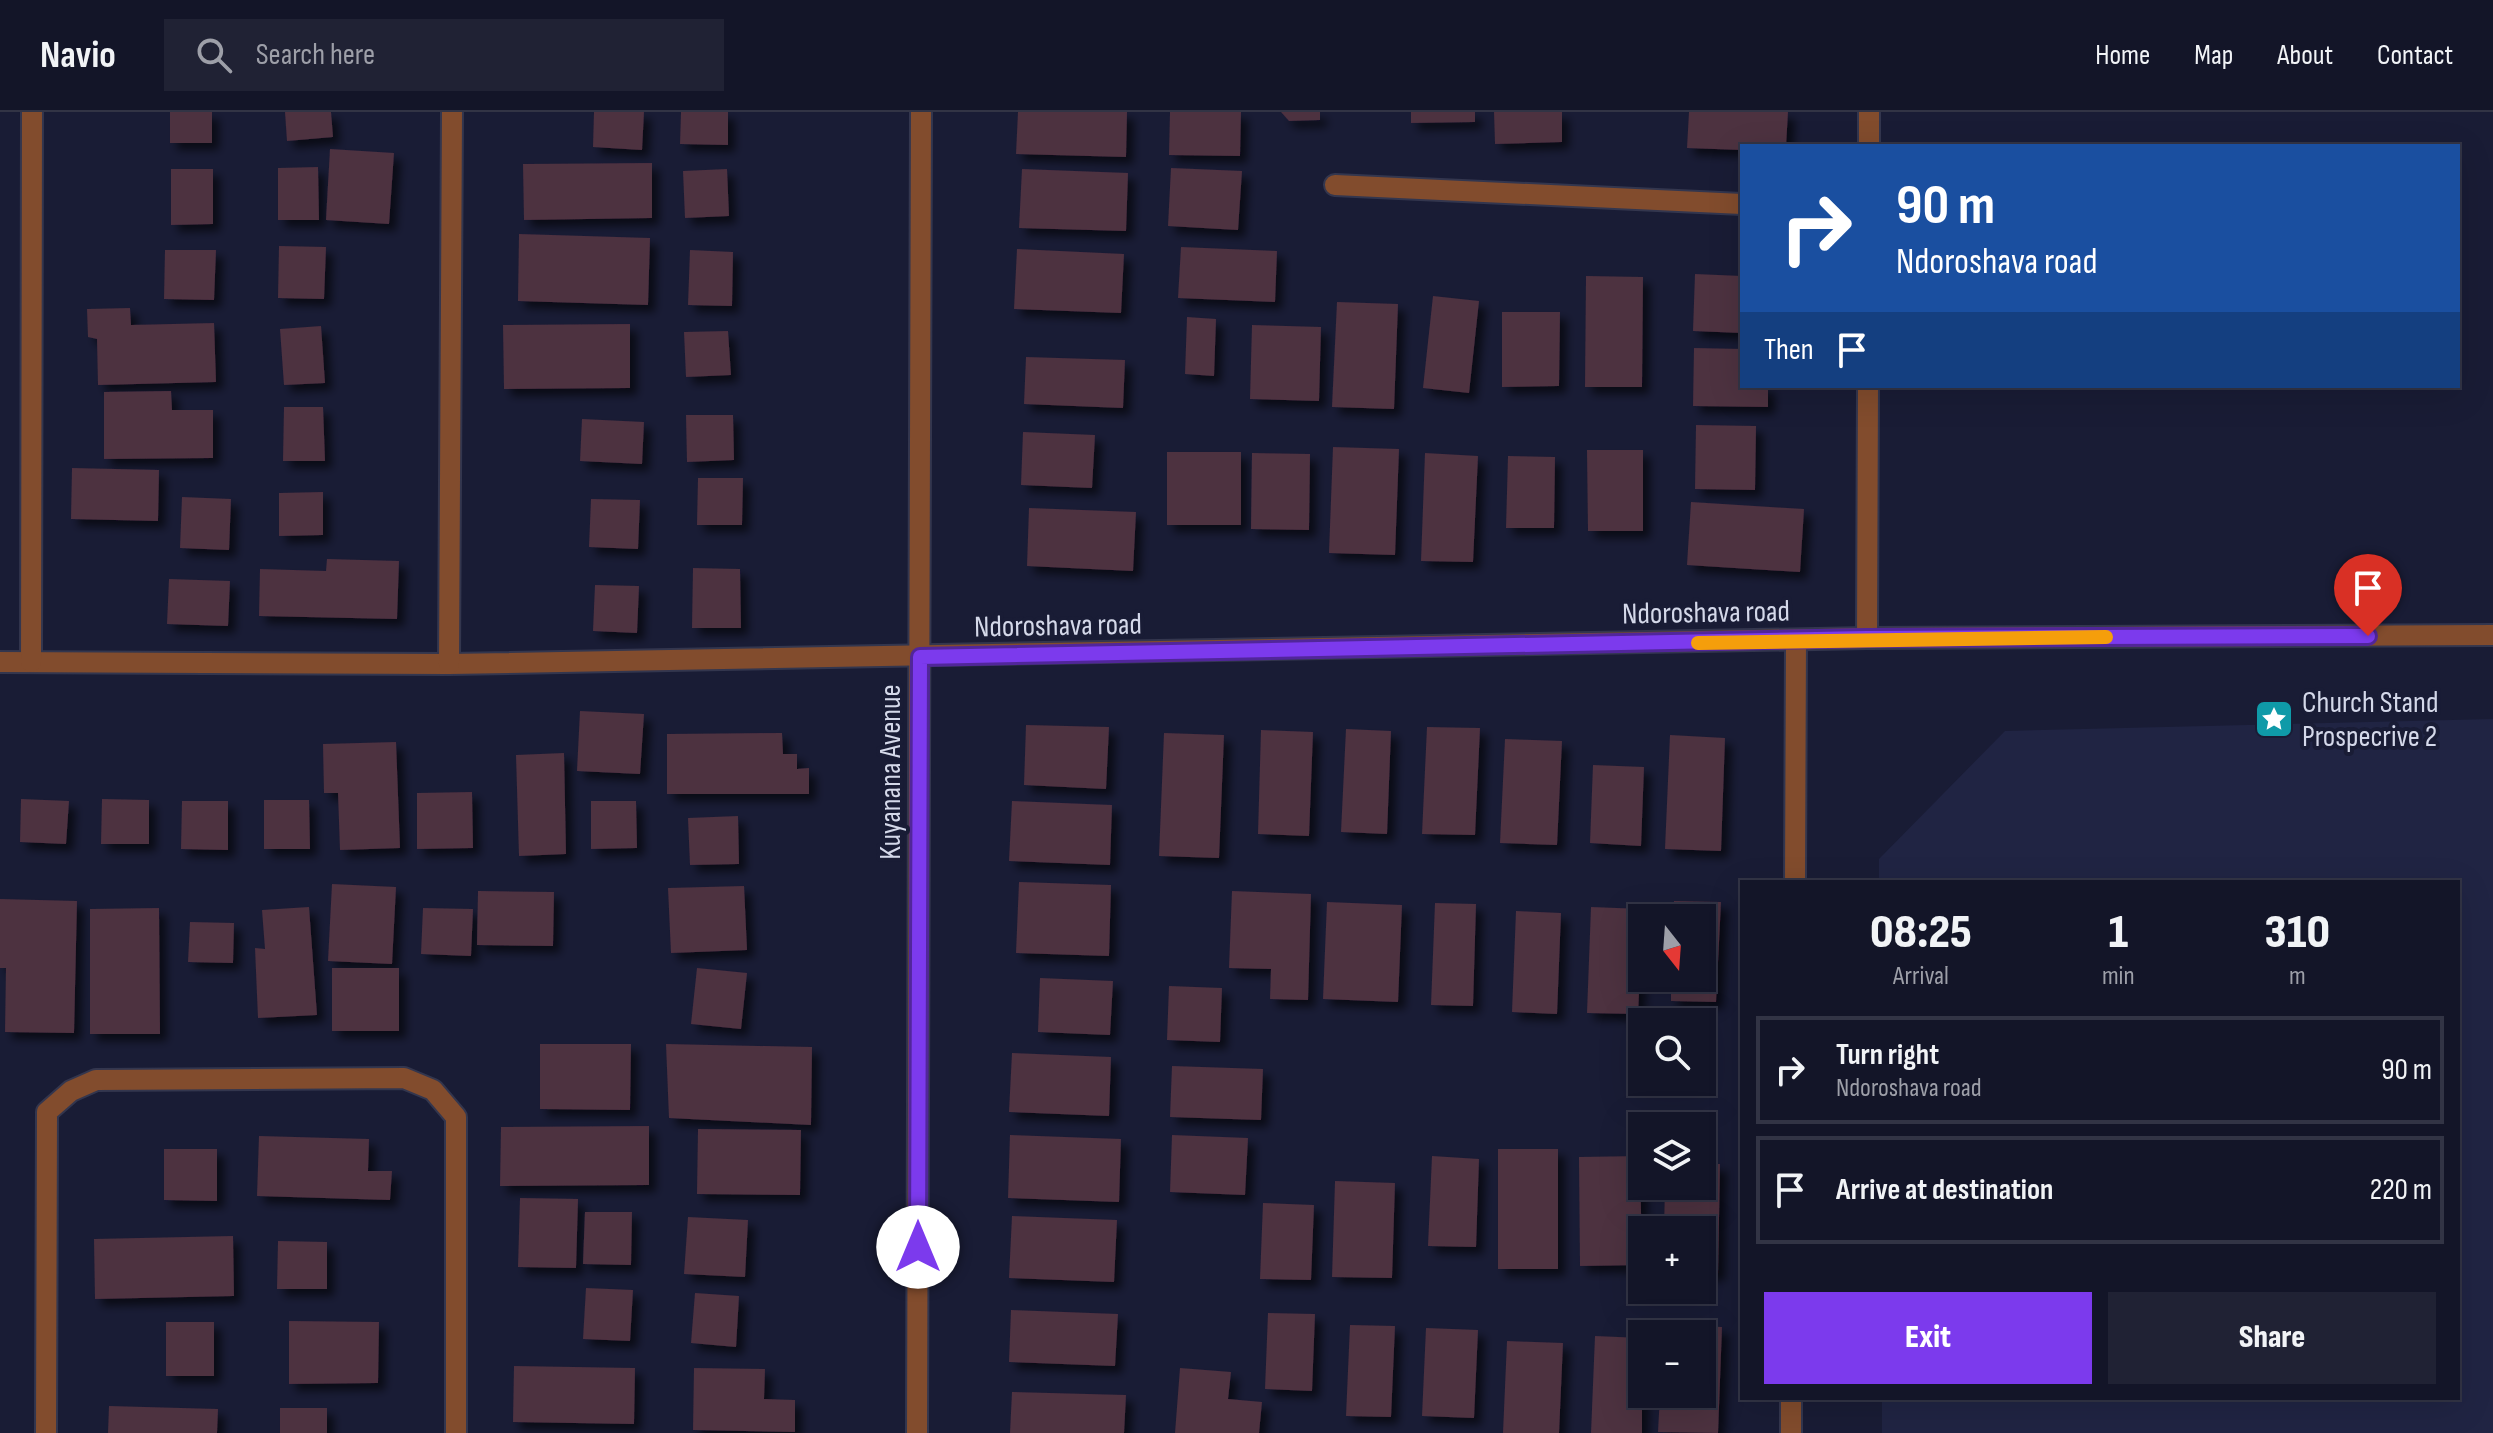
<!DOCTYPE html>
<html lang="en">
<head>
<meta charset="utf-8">
<style>
  :root { --surface:#131528; --page:#202234; --text:#f1f3f6; --muted:#9d9fa8; --line:#323445; --accent:#7c3aed }
  body { margin:0; font-family:"Sofia Sans Condensed",sans-serif; background:var(--page); color:var(--text); height:100vh; display:flex; flex-direction:column; font-size:30px; white-space:nowrap }
  * { box-sizing:border-box; margin:0 }
  p { font-size:26px; color:var(--muted) }
  .icon { flex:none; width:44px; height:44px; fill:none; stroke:currentColor; stroke-width:2; stroke-linecap:round; stroke-linejoin:round }
  .map { position:relative; flex:1; overflow:hidden }
  .details { position:absolute; left:1740px; top:768px; width:720px; height:520px; display:flex; flex-direction:column; background:var(--surface); border-radius:0px; box-shadow:0 8px 32px #0002,0 0 0 2px var(--line) }
  .details>* { flex:none }
  .hud { position:absolute; left:1740px; top:32px; width:720px; height:244px; border-radius:0px; box-shadow:0 8px 32px #0002,0 0 0 2px var(--line); background:#1a4fa0; color:#fff; overflow:hidden }
  .needle { width:52px; rotate:163deg }
  .buttons { position:absolute; left:1628px; top:792px; display:grid; gap:16px }
  .buttons a { display:grid; place-items:center; width:88px; height:88px; border-radius:0px; background:var(--surface); box-shadow:0 8px 32px #0002,0 0 0 2px var(--line); font-size:40px }
  .pin { position:absolute; display:grid; place-items:center; width:68px; height:68px; color:#fff; margin:-82px -34px; border-radius:50% 50% 50% 0; rotate:-45deg; box-shadow:0 0 8px #0007 }
  .pin .icon { rotate:45deg }
  .me { position:absolute; width:88px; margin:-44px; rotate:0deg; stroke-linejoin:round; filter:drop-shadow(0 0 6px #0008) }
  .turn { display:flex; align-items:center; gap:28px; height:168px; padding:0 24px; font-size:36px }
  .turn .icon { width:104px; height:104px; stroke-width:2.5 }
  .turn b { display:block; font-size:56px; line-height:68px }
  .then { display:flex; align-items:center; height:76px; padding:0 24px; background:#0003; gap:16px; font-size:30px }
  .eta { display:flex; justify-content:space-evenly; align-items:center; height:136px; text-align:center }
  .eta b { font-size:48px; font-weight:800; line-height:56px }
  .button { display:flex; gap:16px; margin-top:auto; padding:16px 24px }
  .button a { flex:1; height:92px; border-radius:0px; background:var(--accent); color:#fff; font-size:32px; font-weight:800; line-height:92px; text-align:center }
  .button a+a { background:var(--page); color:var(--text) }
  ul { padding:0; list-style:none }
  li { display:flex; align-items:center; gap:24px; height:108px; margin:0 16px 12px; padding:0 8px; border:4px solid var(--line); border-radius:0px }
  li div { flex:1 }
  li b { display:block; font-size:30px }
  li em { font-style:normal }
  header { display:flex; align-items:center; gap:48px; box-sizing:border-box; height:112px; padding:0 40px; background:var(--surface); border-bottom:2px solid var(--line) }
  header strong { font-size:38px }
  nav { display:flex; gap:44px; margin-inline-start:auto; font-size:28px }
  .search { width:560px; height:72px; background:var(--page); display:flex; align-items:center; gap:20px; box-sizing:border-box; padding:0 28px; border-radius:0px; color:var(--muted); font-size:30px }
  .map>svg:first-child { display:block }
  .built { fill:#202443 }
  .building { fill:#4d3040; filter:url(#shadow) }
  .lines { fill:none; stroke-linecap:round; stroke-linejoin:round }
  .minor-casing { stroke:#33364e; stroke-width:24 }
  .minor { stroke:#824c2d; stroke-width:20 }
  .route-casing { stroke:#51269a; stroke-width:20 }
  .route { stroke:#7c3aed; stroke-width:14 }
  .slow { stroke:#f59e0b; stroke-width:14 }
  .labels { text-anchor:middle; stroke-width:8; stroke-linejoin:round; paint-order:stroke }
  .street-label { font-size:30px; fill:#d4d8e9; stroke:#191c35 }
  .poi-label { font-size:30px; fill:#d4d8e9; stroke:#191c35; text-anchor:start }
</style>
</head>
<body>
<header>
<strong>Navio</strong>
<div class="search"><svg class="icon" aria-label="search" viewBox="0 0 24 24"><circle cx="10" cy="10" r="6"/><path d="M15 15l6 6"/></svg>Search here</div>
<nav><a>Home</a><a>Map</a><a>About</a><a>Contact</a></nav>
</header>
<div class="map">
<svg width="2493" height="1321" viewBox="0 0 2493 1321">
  <defs>
    <filter id="shadow"><feDropShadow dx="7" dy="7" stdDeviation="4" flood-color="#0009"/></filter>
  </defs>
  <rect width="100%" height="100%" fill="#191c35"/>
  <!-- built -->
  <polygon class="built" points="2493,607 2493,1321 1882,1321 1882,1286 2458,1286 2458,770 1879,770 1879,747 2005,619"/>
  <!-- building -->
  <g class="building">
    <rect x="170" y="0" width="42" height="31"/>
    <polygon points="285,0 331,0 333,25 287,29"/>
    <polygon points="594,0 644,0 642,38 593,35"/>
    <polygon points="681,0 728,0 728,33 680,32"/>
    <polygon points="1018,0 1127,0 1126,45 1016,42"/>
    <polygon points="1170,0 1241,0 1240,44 1169,43"/>
    <polygon points="1281,0 1320,0 1320,8 1289,9"/>
    <polygon points="1411,0 1475,0 1475,10 1411,11"/>
    <polygon points="1494,0 1562,0 1562,30 1495,32"/>
    <polygon points="1689,0 1788,0 1786,34 1742,34 1742,38 1687,36"/>
    <polygon points="330,37 394,41 389,112 326,108"/>
    <polygon points="652,51 652,106 524,108 523,52"/>
    <polygon points="318,55 319,108 278,108 278,56"/>
    <polygon points="1171,56 1242,59 1238,118 1168,114"/>
    <polygon points="171,57 213,57 213,112 171,113"/>
    <polygon points="727,57 729,104 685,106 683,59"/>
    <polygon points="1022,57 1128,61 1126,119 1019,116"/>
    <polygon points="519,122 650,126 648,193 518,189"/>
    <polygon points="279,134 326,135 324,187 278,186"/>
    <polygon points="1181,135 1277,139 1275,190 1178,186"/>
    <polygon points="1017,137 1124,142 1121,201 1014,197"/>
    <polygon points="165,138 216,138 214,188 164,187"/>
    <polygon points="690,138 733,140 732,194 688,193"/>
    <polygon points="1695,162 1742,164 1742,221 1693,219"/>
    <polygon points="1586,164 1643,165 1642,275 1585,275"/>
    <polygon points="1433,184 1479,189 1469,281 1423,276"/>
    <polygon points="1337,190 1398,192 1394,297 1332,295"/>
    <polygon points="130,196 131,213 214,211 216,270 98,273 97,227 88,225 87,197"/>
    <polygon points="1502,200 1560,200 1559,274 1502,275"/>
    <polygon points="1187,205 1216,207 1214,264 1185,262"/>
    <polygon points="630,212 630,276 504,277 503,213"/>
    <polygon points="1252,213 1321,215 1319,289 1250,287"/>
    <polygon points="321,214 325,271 284,273 280,217"/>
    <polygon points="728,219 731,263 686,265 684,220"/>
    <polygon points="1694,236 1742,237 1742,274 1768,274 1768,295 1693,294"/>
    <polygon points="1026,245 1125,248 1123,296 1024,292"/>
    <polygon points="171,279 172,298 213,298 213,346 104,347 104,280"/>
    <polygon points="284,295 323,295 325,349 283,349"/>
    <polygon points="686,303 733,303 734,348 687,350"/>
    <polygon points="582,307 644,310 642,352 580,349"/>
    <polygon points="1696,313 1756,314 1755,378 1695,377"/>
    <polygon points="1023,320 1095,323 1092,376 1021,373"/>
    <polygon points="1333,335 1399,337 1395,443 1329,441"/>
    <polygon points="1587,338 1643,338 1643,419 1588,419"/>
    <rect x="1167" y="340" width="74" height="73"/>
    <polygon points="1252,341 1310,342 1309,418 1251,417"/>
    <polygon points="1425,341 1478,344 1473,450 1421,449"/>
    <polygon points="1508,344 1555,345 1554,416 1506,416"/>
    <polygon points="72,356 159,358 158,409 71,407"/>
    <polygon points="698,366 743,366 742,413 697,413"/>
    <polygon points="323,380 323,423 279,424 279,381"/>
    <polygon points="182,385 231,387 229,438 180,436"/>
    <polygon points="591,387 640,388 638,437 589,435"/>
    <polygon points="1691,390 1804,397 1800,460 1687,453"/>
    <polygon points="1029,396 1136,400 1133,459 1027,454"/>
    <polygon points="327,447 399,449 397,507 259,504 260,457 326,459"/>
    <polygon points="693,456 740,457 741,516 692,516"/>
    <polygon points="169,467 230,469 228,514 167,512"/>
    <polygon points="595,473 639,474 637,521 593,519"/>
    <polygon points="580,599 644,602 640,662 577,659"/>
    <polygon points="1026,613 1109,615 1106,677 1024,673"/>
    <polygon points="1427,615 1480,616 1475,723 1422,722"/>
    <polygon points="1346,617 1391,619 1387,722 1341,720"/>
    <polygon points="1261,618 1313,620 1309,724 1258,722"/>
    <polygon points="782,621 783,642 797,642 797,657 809,656 809,682 667,682 667,622"/>
    <polygon points="1164,621 1224,623 1219,746 1159,744"/>
    <polygon points="1670,623 1725,626 1721,739 1665,737"/>
    <polygon points="1505,627 1562,629 1557,733 1500,731"/>
    <polygon points="396,630 400,736 340,738 338,681 324,681 323,632"/>
    <polygon points="564,641 566,742 519,744 516,643"/>
    <polygon points="1593,653 1644,655 1641,734 1590,731"/>
    <polygon points="472,680 473,736 417,737 417,681"/>
    <polygon points="21,687 69,689 66,732 20,730"/>
    <polygon points="102,687 149,688 149,732 101,732"/>
    <polygon points="264,688 309,688 310,737 264,737"/>
    <polygon points="182,689 228,689 228,738 181,737"/>
    <polygon points="591,689 636,689 637,736 591,737"/>
    <polygon points="1012,689 1112,693 1110,753 1009,749"/>
    <polygon points="738,704 739,752 690,753 688,706"/>
    <polygon points="1019,770 1111,773 1109,844 1016,841"/>
    <polygon points="332,772 396,775 392,852 328,849"/>
    <polygon points="744,774 747,838 671,841 668,776"/>
    <polygon points="478,779 554,780 553,834 477,833"/>
    <polygon points="1232,779 1311,782 1308,888 1270,887 1271,857 1229,856"/>
    <polygon points="0,787 77,789 74,921 5,920 6,856 0,856"/>
    <polygon points="1674,789 1721,790 1716,890 1671,889 1671,866 1702,866 1702,806 1674,806"/>
    <polygon points="1327,790 1402,793 1398,890 1323,887"/>
    <polygon points="1435,791 1476,792 1473,894 1431,893"/>
    <polygon points="309,795 317,903 258,906 255,836 265,837 262,798"/>
    <polygon points="1591,795 1643,797 1638,902 1587,901"/>
    <polygon points="159,796 160,922 90,922 90,797"/>
    <polygon points="423,796 473,797 471,844 421,842"/>
    <polygon points="1516,799 1561,801 1557,902 1512,900"/>
    <polygon points="190,810 234,811 233,851 188,850"/>
    <rect x="332" y="856" width="67" height="63"/>
    <polygon points="697,856 747,861 741,917 691,912"/>
    <polygon points="1040,866 1113,869 1110,923 1038,920"/>
    <polygon points="1169,874 1222,876 1220,930 1167,928"/>
    <polygon points="540,932 631,932 630,998 540,997"/>
    <polygon points="666,932 812,935 811,1013 669,1006"/>
    <polygon points="1012,941 1111,945 1109,1004 1009,1000"/>
    <polygon points="1172,954 1263,957 1261,1008 1170,1005"/>
    <polygon points="649,1014 649,1073 500,1074 501,1015"/>
    <polygon points="698,1017 801,1018 800,1083 697,1082"/>
    <polygon points="1010,1023 1121,1027 1119,1090 1008,1086"/>
    <polygon points="1172,1023 1248,1026 1245,1083 1170,1080"/>
    <polygon points="259,1024 369,1027 368,1059 392,1059 390,1088 257,1084"/>
    <polygon points="164,1037 217,1037 217,1089 164,1088"/>
    <rect x="1498" y="1037" width="60" height="120"/>
    <polygon points="1432,1044 1479,1047 1476,1135 1428,1134"/>
    <polygon points="1640,1044 1642,1153 1580,1154 1579,1045"/>
    <polygon points="1702,1052 1720,1052 1718,1162 1702,1162 1702,1118 1664,1118 1665,1074 1702,1074"/>
    <polygon points="1335,1069 1395,1071 1392,1166 1332,1165"/>
    <polygon points="520,1086 578,1087 576,1156 518,1155"/>
    <polygon points="1263,1091 1314,1093 1311,1168 1260,1167"/>
    <polygon points="585,1100 632,1100 631,1153 583,1152"/>
    <polygon points="1012,1104 1117,1108 1114,1170 1009,1166"/>
    <polygon points="688,1105 748,1108 745,1165 684,1162"/>
    <polygon points="233,1124 234,1184 95,1187 94,1127"/>
    <polygon points="278,1129 327,1130 327,1177 277,1177"/>
    <polygon points="586,1176 633,1178 630,1229 583,1227"/>
    <polygon points="695,1181 739,1184 736,1235 691,1231"/>
    <polygon points="1011,1198 1118,1202 1115,1254 1009,1250"/>
    <polygon points="1268,1201 1315,1202 1312,1279 1265,1277"/>
    <polygon points="289,1209 379,1210 378,1271 289,1272"/>
    <rect x="166" y="1210" width="48" height="54"/>
    <polygon points="1350,1213 1395,1214 1391,1305 1346,1304"/>
    <polygon points="1663,1213 1722,1215 1718,1321 1658,1320 1660,1282 1702,1282 1702,1222 1662,1222"/>
    <polygon points="1426,1216 1478,1218 1474,1306 1422,1304"/>
    <polygon points="1595,1224 1642,1226 1642,1321 1591,1321"/>
    <polygon points="1507,1229 1563,1231 1559,1321 1503,1321"/>
    <polygon points="514,1254 635,1256 634,1312 513,1310"/>
    <polygon points="694,1256 765,1257 764,1287 795,1288 795,1320 693,1318"/>
    <polygon points="1180,1256 1231,1260 1228,1287 1262,1290 1259,1321 1175,1321"/>
    <polygon points="1012,1280 1126,1283 1124,1321 1010,1321"/>
    <polygon points="109,1294 218,1297 217,1321 108,1321"/>
    <rect x="280" y="1296" width="47" height="25"/>
  </g>
  <g class="lines">
    <defs>
      <g id="minor">
        <polyline points="1869,34 1869,0"/>
        <polyline points="1335,73 1742,92"/>
        <polyline points="1867,526 1868,274"/>
        <polyline points="0,550 449,552 1867,526 2493,523"/>
        <polyline points="31,550 32,0"/>
        <polyline points="449,552 452,0"/>
        <polyline points="1795,770 1796,529"/>
        <polyline points="46,1321 47,1000 71,979 96,968 404,966 433,978 456,1005 456,1321"/>
        <polyline points="917,1321 921,0"/>
        <polyline points="1791,1321 1791,1286"/>
      </g>
    </defs>
    <!-- minor casing -->
    <use href="#minor" class="minor-casing"/>
    <!-- minor -->
    <use href="#minor" class="minor"/>
  </g>
  <g class="lines">
    <defs>
      <polyline id="route" points="918,1135 920,545 1867,526 2368,524"/>
    </defs>
    <!-- route casing -->
    <use href="#route" class="route-casing"/>
    <!-- route -->
    <use href="#route" class="route"/>
    <!-- slow -->
    <polyline class="slow" points="1698,531 2106,525"/>
  </g>
  <!-- icons -->
  <defs>
    <symbol id="sight-square" viewBox="-11 -11 22 22"><rect x="-9" y="-9" width="18" height="18" rx="4" fill="#0f9aa8" stroke="#191c35"/><path d="M0-6L1.8-2.2L6-1.7L2.9 1.2L3.7 5.4L0 3.3L-3.7 5.4L-2.9 1.2L-6-1.7L-1.8-2.2Z" fill="#fff"/></symbol>
  </defs>
  <g fill-rule="evenodd">
    <use href="#sight-square" x="2252" y="585" width="44" height="44"/>
  </g>
  <g class="labels">
    <!-- street labels -->
    <g class="street-label">
      <text transform="translate(1706 500) rotate(-1)" y="10">Ndoroshava road</text>
      <text transform="translate(1058 513) rotate(-1)" y="10">Ndoroshava road</text>
      <text transform="translate(890 660) rotate(-90)" y="10">Kuyanana Avenue</text>
    </g>
    <!-- poi labels -->
    <g class="poi-label">
      <text x="2302" y="600">Church Stand<tspan x="2302" dy="34">Prospecrive 2</tspan></text>
    </g>
  </g>
</svg>
<div class="buttons">
<a><svg class="needle" viewBox="-14 -14 28 28"><path d="M0-13l5 13h-10z" fill="#e53935"/><path d="M0 13l5-13h-10z" fill="#9d9fa8"/></svg></a>
<a><svg class="icon" aria-label="search" viewBox="0 0 24 24"><circle cx="10" cy="10" r="6"/><path d="M15 15l6 6"/></svg></a>
<a><svg class="icon" aria-label="layers" viewBox="0 0 24 24"><path d="M12 4l9 5-9 5-9-5zM3 14l9 5 9-5"/></svg></a>
<a>+</a>
<a>−</a>
</div>
<div class="pin" style="left:2368px;top:524px;background:#d93025"><svg class="icon" aria-label="arrive" viewBox="0 0 24 24"><path d="M6 21V4h12l-3 4 3 4H6"/></svg></div>
<svg class="me" style="left:918px;top:1135px" viewBox="-20 -20 40 40"><circle r="19" fill="#fff"/><path d="M0-13L10 11 0 6-10 11z" fill="#7c3aed"/></svg>
<div class="hud">
<div class="turn"><svg class="icon" aria-label="right" viewBox="0 0 24 24"><path d="M7 20v-9h11M14 6l5 5-5 5"/></svg><div><b>90 m</b>Ndoroshava road</div></div>
<div class="then">Then<svg class="icon" aria-label="arrive" viewBox="0 0 24 24"><path d="M6 21V4h12l-3 4 3 4H6"/></svg></div>
</div>
<section class="details">
<div class="eta">
<div><b>08:25</b><p>Arrival</p></div>
<div><b>1</b><p>min</p></div>
<div><b>310</b><p>m</p></div>
</div>
<ul>
<li><svg class="icon" aria-label="right" viewBox="0 0 24 24"><path d="M7 20v-9h11M14 6l5 5-5 5"/></svg><div><b>Turn right</b><p>Ndoroshava road</p></div><em>90 m</em></li>
<li><svg class="icon" aria-label="arrive" viewBox="0 0 24 24"><path d="M6 21V4h12l-3 4 3 4H6"/></svg><div><b>Arrive at destination</b></div><em>220 m</em></li>
</ul>
<div class="button"><a>Exit</a><a>Share</a></div>
</section>
</div>
</body>
</html>
